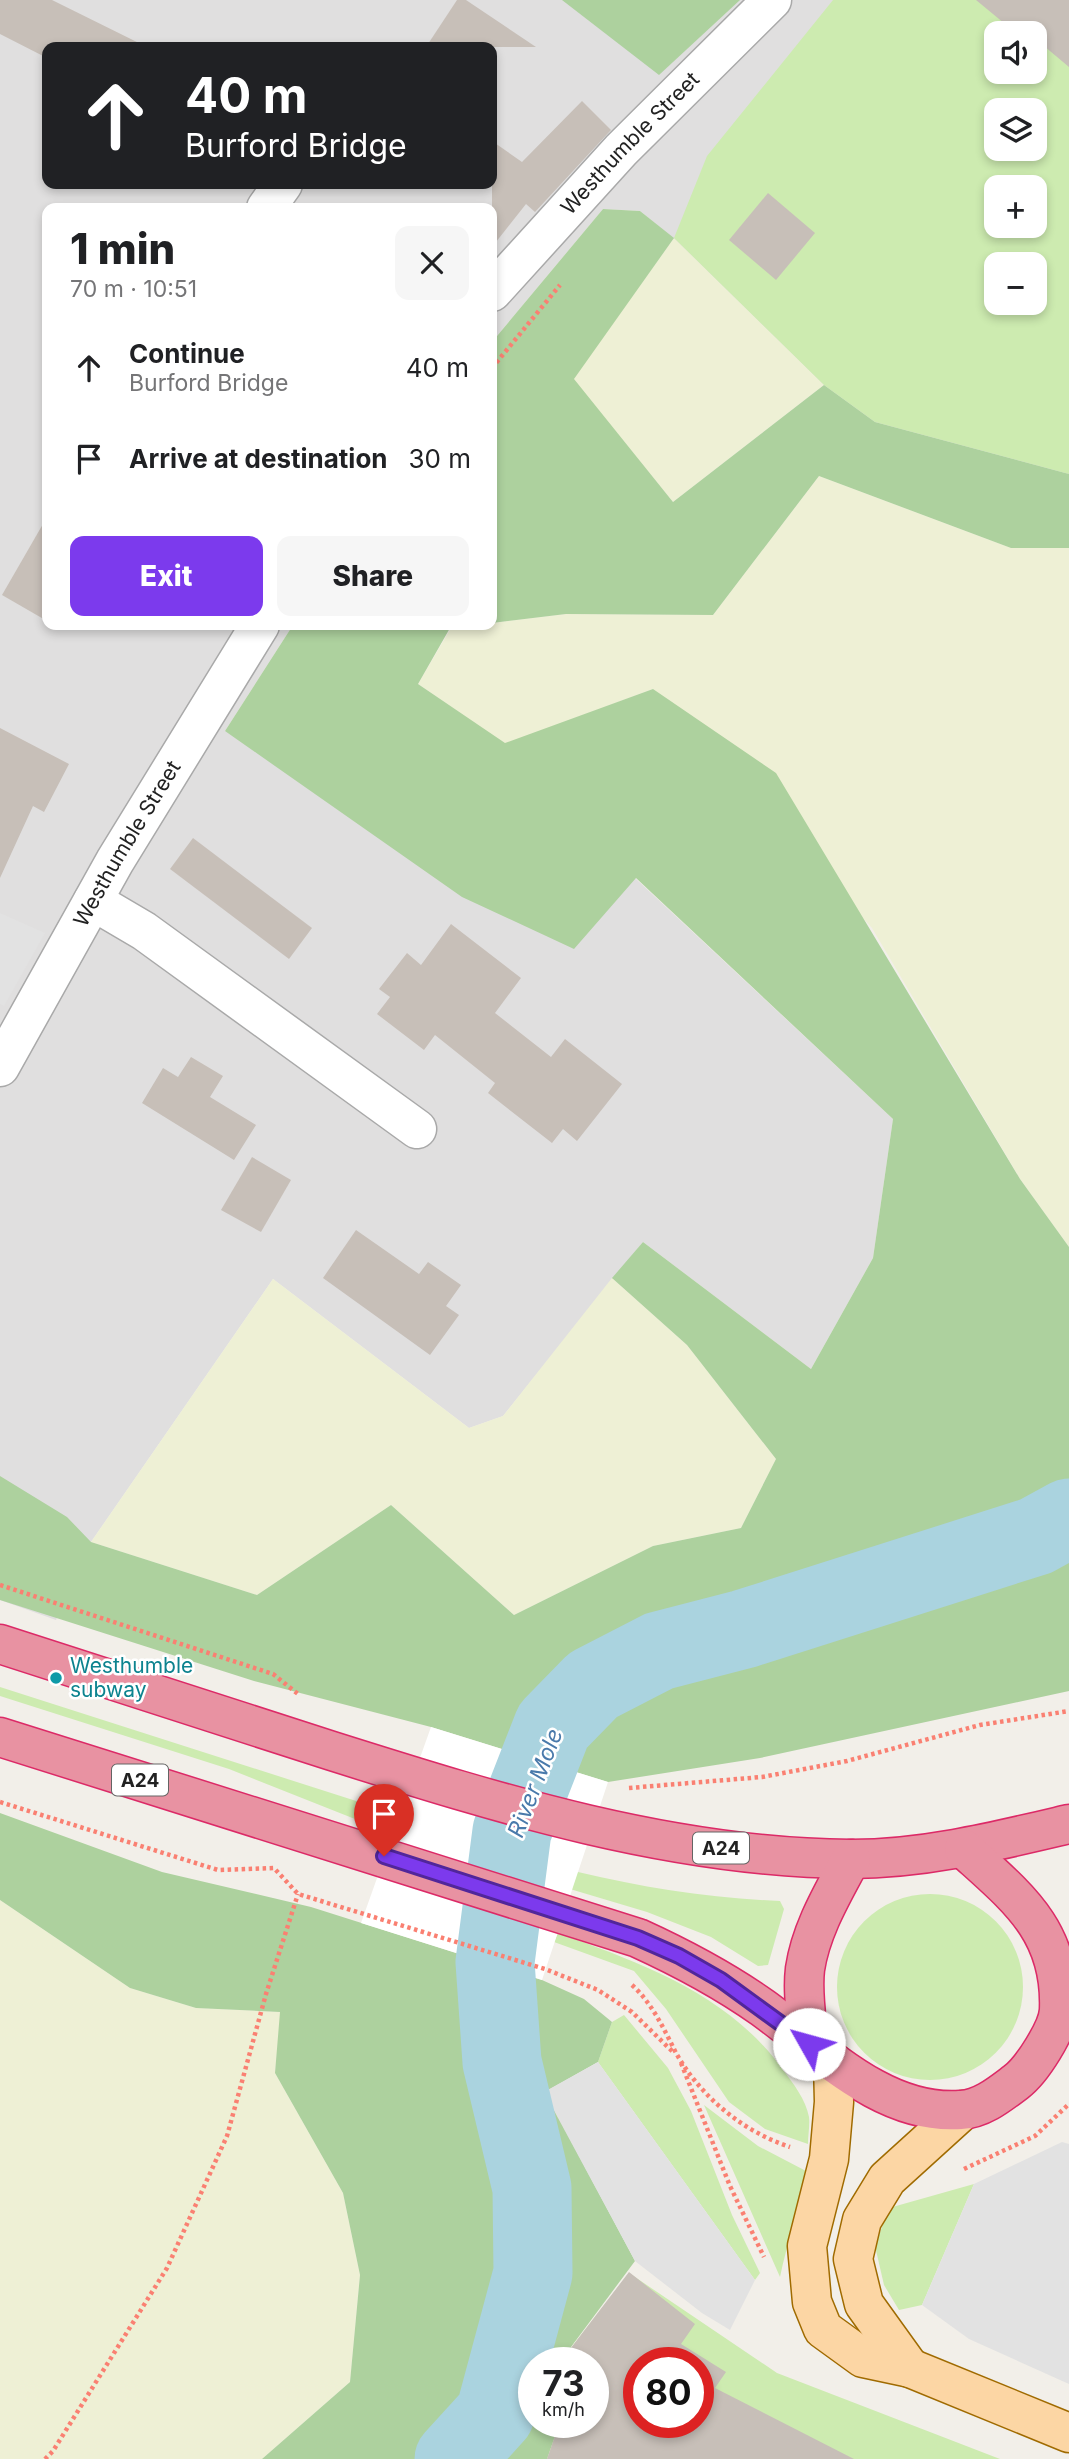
<!DOCTYPE html>
<html lang="en">
<head>
<meta charset="utf-8">
<style>
  :root { --surface:#fff; --page:#f6f6f6; --text:#202124; --muted:#757577; --accent:#7c3aed }
  body { margin:0; font-family:Inter,sans-serif; background:var(--page); color:var(--text); height:100vh; display:flex; flex-direction:column; font-size:26px; white-space:nowrap }
  * { box-sizing:border-box; margin:0 }
  p { font-size:23px; color:var(--muted) }
  .icon { flex:none; width:38px; height:38px; fill:none; stroke:currentColor; stroke-width:2; stroke-linecap:round; stroke-linejoin:round }
  .map { position:relative; flex:1; overflow:hidden }
  .details { position:absolute; left:42px; top:203px; width:455px; height:427px; display:flex; flex-direction:column; background:var(--surface); border-radius:14px; box-shadow:0 4px 10px #0003 }
  .details>* { flex:none }
  .hud { position:absolute; left:42px; top:42px; width:455px; height:147px; border-radius:14px; box-shadow:0 4px 10px #0003; background:#202124; color:#fff; overflow:hidden }
  .tools { position:absolute; left:984px; top:21px; display:grid; gap:14px }
  .tools a { display:grid; place-items:center; width:63px; height:63px; border-radius:14px; background:var(--surface); box-shadow:0 4px 10px #0003; font-size:35px }
  .speed { position:absolute; left:518px; top:2347px; display:flex; gap:14px; font-size:35px; font-weight:700; text-align:center }
  .speed>* { display:grid; place-content:center; width:91px; height:91px; border-radius:50%; background:var(--surface); box-shadow:0 4px 10px #0003; line-height:1 }
  .speed small { font-size:18px; font-weight:400 }
  .speed .limit { border:10px solid #d22; background:#fff; color:#111 }
  .pin { position:absolute; display:grid; place-items:center; width:60px; height:60px; color:#fff; margin:-72px -30px; border-radius:50% 50% 50% 0; rotate:-45deg; box-shadow:0 0 7px #0007 }
  .pin .icon { rotate:45deg }
  .me { position:absolute; width:77px; margin:-38px; rotate:308deg; stroke-linejoin:round; filter:drop-shadow(0 0 5px #0008) }
  .turn { display:flex; align-items:center; gap:24px; height:147px; padding:0 28px; font-size:32px }
  .turn .icon { width:91px; height:91px; stroke-width:2.5 }
  .turn b { display:block; font-size:49px; line-height:60px }
  .round { display:grid; place-items:center; flex:none; width:74px; height:74px; border-radius:14px; background:var(--page) }
  .head { display:flex; align-items:center; justify-content:space-between; height:119px; padding:0 28px }
  h1 { font-size:42px; font-weight:800; line-height:52px }
  .cta { display:flex; gap:14px; margin-top:auto; padding:14px 28px }
  .cta a { flex:1; height:80px; border-radius:14px; background:var(--accent); color:#fff; font-size:28px; font-weight:800; line-height:80px; text-align:center }
  .cta a+a { background:var(--page); color:var(--text) }
  ul { padding:0; list-style:none }
  li { display:flex; align-items:center; gap:21px; height:91px; padding:0 28px }
  li div { flex:1 }
  li b { display:block; font-size:26px }
  li em { font-style:normal }
  .map>svg:first-child { display:block }
  .residential { fill:#e0dfdf; fill-rule:evenodd }
  .farmland { fill:#eef0d5 }
  .grass { fill:#cdebb0; fill-rule:evenodd }
  .forest { fill:#add19e }
  .parking { fill:#e2e2e2 }
  .pier { fill:#fff }
  .lines { fill:none; stroke-linecap:round; stroke-linejoin:round }
  .river { stroke:#aad3df; stroke-width:79 }
  .building { fill:#c7bfb8; fill-rule:evenodd }
  .minor-casing { stroke:#a9a9a9; stroke-width:41 }
  .major-casing { stroke:#a06b00; stroke-width:41 }
  .highway-casing { stroke:#dc2a67; stroke-width:41 }
  .path { stroke:#fa8072; stroke-width:4.5; stroke-dasharray:3.5 3.5; stroke-linecap:butt }
  .minor { stroke:#fff; stroke-width:38 }
  .major { stroke:#fcd6a4; stroke-width:38 }
  .highway { stroke:#e892a2; stroke-width:38 }
  .route-casing { stroke:#51269a; stroke-width:18 }
  .route { stroke:#7c3aed; stroke-width:12 }
  .culture-dot { fill:#0f9aa8; stroke:#fff; stroke-width:2.5 }
  .labels { text-anchor:middle; stroke-width:5; stroke-linejoin:round; paint-order:stroke }
  .shield { fill:#fff; stroke:#646464; stroke-width:2 }
  .shield-label { font-size:19px; font-weight:bold; fill:#222 }
  .street-label { font-size:21px; fill:#222; stroke:#fff }
  .culture-label { font-size:21px; fill:#0d838f; stroke:#fff; text-anchor:start }
  .water-label { font-size:23px; font-style:italic; fill:#4a7aab; stroke:#fff }
</style>
</head>
<body>
<div class="map">
<svg width="1069" height="2459" viewBox="0 0 1069 2459">
  <rect width="100%" height="100%" fill="#f2efe9"/>
  <!-- residential -->
  <path class="residential" d="M0,0H1069V474L824,385L674,239L640,211L603,209L492,342V208H47V625H293L225,731L635,878L893,1119L873,1258L811,1369L643,1242L503,1416L469,1428L273,1279L91,1542L56,1620L0,1600ZM996,33H1034V72H996ZM47,47H492V184H47ZM996,110H1034V149H996ZM996,187H1034V226H996ZM996,264H1034V303H996Z"/>
  <!-- farmland -->
  <g class="farmland">
    <polygon points="674,238 824,385 673,502 573,379"/>
    <polygon points="819,476 1011,548 1069,548 1069,1247 1020,1179 872,928 653,689 505,744 418,684 451,628 566,614 713,615"/>
    <polygon points="612,1278 687,1345 776,1459 741,1528 653,1546 514,1615 391,1505 257,1595 91,1542 273,1279 469,1428 503,1416"/>
    <polygon points="0,1900 130,1988 196,2008 281,2012 275,2073 343,2193 360,2275 350,2382 262,2459 0,2459"/>
  </g>
  <!-- grass -->
  <g class="grass">
    <path d="M833,0H1069V474L875,422L824,385L674,238L707,156ZM996,33H1034V72H996ZM996,110H1034V149H996ZM996,187H1034V226H996ZM996,264H1034V303H996Z"/>
    <path d="M0,1687L578,1872C645,1888 710,1898 780,1901L784,1909L768,1965L758,1966L711,1937L647,1912L413,1842L229,1769L0,1696Z"/>
    <circle cx="930" cy="1987" r="93"/>
    <path d="M558,1933C641,1963 729,1994 783,2070C793,2083 806,2100 809,2117C810,2125 808,2135 808,2144L765,2129L729,2102L666,2009L634,1971L554,1942Z"/>
    <polygon points="624,2015 668,2068 691,2111 732,2215 760,2273 755,2280 598,2062 612,2022"/>
    <path d="M704,2105L758,2146L806,2171C801,2208 787,2241 780,2277Z"/>
    <polygon points="974,2184 922,2305 899,2310 884,2285 875,2246 889,2208"/>
    <path d="M629,2273L777,2373L1000,2459H547L560,2422H593V2362H580L581,2358L571,2348ZM639,2362H698V2422H639Z"/>
  </g>
  <!-- forest -->
  <g class="forest">
    <polygon points="562,0 740,0 659,75"/>
    <polygon points="603,209 640,211 674,238 574,379 673,502 824,385 875,422 1069,474 1069,548 1011,548 819,476 713,615 566,614 492,623 492,342"/>
    <polygon points="293,625 475,625 450,628 418,684 505,743 653,689 776,773 1020,1179 1069,1247 1069,1691 760,1758 608,1782 431,1727 254,1681 0,1600 0,1476 67,1517 91,1542 257,1595 391,1505 514,1615 653,1546 741,1528 776,1459 687,1345 612,1278 643,1242 811,1369 873,1258 893,1119 636,878 574,949 462,897 225,731"/>
    <polygon points="0,1813 162,1872 311,1907 542,1980 584,1999 612,2022 598,2062 545,2092 635,2261 571,2347 581,2358 580,2362 534,2362 534,2422 560,2422 547,2459 262,2459 350,2382 360,2275 343,2193 275,2073 280,2012 196,2008 130,1988 0,1900"/>
  </g>
  <!-- parking -->
  <g class="parking">
    <polygon points="0,913 45,933 4,1006 0,1004"/>
    <polygon points="598,2062 755,2280 730,2330 702,2313 635,2261 544,2092"/>
    <polygon points="1062,2142 1069,2144 1069,2384 969,2339 922,2305 974,2184"/>
  </g>
  <!-- pier -->
  <polygon class="pier" points="431,1727 608,1782 542,1980 361,1923"/>
  <g class="lines">
    <!-- river -->
    <polyline class="river" points="454,2459 495,2414 533,2273 532,2188 502,2062 495,1962 512,1831 553,1726 593,1685 659,1651 744,1629 1036,1536 1069,1518"/>
  </g>
  <!-- building -->
  <g class="building">
    <polygon points="0,0 52,0 147,47 47,47 47,58 0,34"/>
    <polygon points="457,0 466,0 536,47 426,47"/>
    <polygon points="976,0 1069,0 1069,67 1044,46 1038,53 1034,49 1034,33 1016,33"/>
    <polygon points="582,101 611,130 535,212 526,204 492,247 492,141 522,162"/>
    <polygon points="768,193 815,233 776,280 729,240"/>
    <polygon points="47,517 47,621 2,595"/>
    <polygon points="0,728 69,764 44,812 33,806 0,878"/>
    <polygon points="193,838 312,928 289,959 170,869"/>
    <polygon points="451,924 521,978 495,1013 551,1057 565,1039 622,1084 577,1141 563,1129 552,1143 488,1093 495,1083 435,1035 424,1050 377,1014 390,997 379,989 407,953 421,965"/>
    <polygon points="191,1057 223,1076 210,1097 256,1125 234,1160 142,1103 163,1068 178,1077"/>
    <polygon points="252,1157 291,1180 261,1232 221,1210"/>
    <polygon points="356,1230 419,1274 428,1262 461,1285 446,1306 459,1315 430,1355 323,1278"/>
    <path d="M629,2272L695,2324L681,2344L726,2372L715,2388L854,2459H547L560,2422H593V2362H580L581,2358L571,2348ZM639,2362H698V2422H639Z"/>
  </g>
  <g class="lines">
    <defs>
      <g id="minor">
        <polyline points="266,208 283,184"/>
        <path id="s1" d="M492,292L621,150L772,0"/>
        <polyline points="93,901 144,931 417,1129"/>
        <path id="s2" d="M0,1067L115,861L260,625"/>
      </g>
      <g id="major">
        <polyline points="833,2062 834,2102 829,2159 807,2246 812,2302 823,2329 863,2358 910,2368 1069,2433"/>
        <polyline points="910,2368 864,2304 853,2259 862,2220 887,2179 963,2110"/>
      </g>
      <g id="highway">
        <path d="M0,1644C111,1680 222,1715 332,1751C500,1804 673,1858 851,1859C925,1859 997,1841 1069,1824"/>
        <path d="M0,1737L638,1938C684,1959 722,1979 763,2008C821,2050 883,2116 961,2110C982,2109 1000,2094 1016,2082C1032,2070 1058,2029 1059,2010C1062,1931 1018,1898 964,1849"/>
        <path d="M809,2044C807,2019 802,1994 805,1969C811,1929 833,1893 851,1859"/>
      </g>
    </defs>
    <!-- minor casing -->
    <use href="#minor" class="minor-casing"/>
    <!-- major casing -->
    <use href="#major" class="major-casing"/>
    <!-- highway casing -->
    <use href="#highway" class="highway-casing"/>
    <!-- path -->
    <g class="path">
      <polyline points="492,368 560,285"/>
      <polyline points="0,1585 273,1674 298,1694"/>
      <polyline points="629,1788 762,1777 847,1761 980,1725 1069,1711"/>
      <polyline points="0,1802 218,1870 274,1868 298,1894 545,1969 598,1990 632,2012 674,2053"/>
      <path d="M632,1985C652,2003 664,2029 676,2053C701,2097 742,2131 790,2147"/>
      <polyline points="681,2063 730,2186 764,2257"/>
      <polyline points="964,2169 1035,2136 1069,2104"/>
      <polyline points="45,2459 53,2451 167,2268 227,2136 266,1994 298,1894"/>
    </g>
    <!-- minor -->
    <use href="#minor" class="minor"/>
    <!-- major -->
    <use href="#major" class="major"/>
    <!-- highway -->
    <use href="#highway" class="highway"/>
  </g>
  <g class="lines">
    <defs>
      <polyline id="route" points="384,1856 638,1938 679,1956 721,1980 809,2044"/>
    </defs>
    <!-- route casing -->
    <use href="#route" class="route-casing"/>
    <!-- route -->
    <use href="#route" class="route"/>
  </g>
  <!-- markers -->
  <circle class="culture-dot" cx="56" cy="1678" r="7"/>
  <g class="labels">
    <!-- shield labels -->
    <g class="shield">
      <rect x="112" y="1764.5" width="56" height="31" rx="5"/>
      <rect x="693" y="1832.5" width="56" height="31" rx="5"/>
    </g>
    <g class="shield-label">
      <text x="140" y="1787">A24</text>
      <text x="721" y="1855">A24</text>
    </g>
    <!-- street labels -->
    <g class="street-label">
      <text dy="7" stroke="none"><textPath href="#s1" startOffset="203">Westhumble Street</textPath></text>
      <text dy="7" stroke="none"><textPath href="#s2" startOffset="257">Westhumble Street</textPath></text>
    </g>
    <!-- culture labels -->
    <g class="culture-label">
      <text x="70" y="1673">Westhumble<tspan x="70" dy="24">subway</tspan></text>
    </g>
    <!-- water labels -->
    <g class="water-label">
      <text transform="translate(535 1783) rotate(-69)" y="8">River Mole</text>
    </g>
  </g>
</svg>
<div class="tools">
<a><svg class="icon" aria-label="sound" viewBox="0 0 24 24"><path d="M4 9h4l5-4v14l-5-4H4zM17 9q2 3 0 6"/></svg></a>
<a><svg class="icon" aria-label="layers" viewBox="0 0 24 24"><path d="M12 4l9 5-9 5-9-5zM3 14l9 5 9-5"/></svg></a>
<a>+</a>
<a>−</a>
</div>
<div class="speed"><div>73<small>km/h</small></div><div class="limit">80</div></div>
<div class="pin" style="left:384px;top:1856px;background:#d93025"><svg class="icon" aria-label="arrive" viewBox="0 0 24 24"><path d="M6 21V4h12l-3 4 3 4H6"/></svg></div>
<svg class="me" style="left:809px;top:2044px" viewBox="-20 -20 40 40"><circle r="19" fill="#fff"/><path d="M0-13L10 11 0 6-10 11z" fill="#7c3aed"/></svg>
<div class="hud">
<div class="turn"><svg class="icon" aria-label="ahead" viewBox="0 0 24 24"><path d="M12 20V5M6 11l6-6 6 6"/></svg><div><b>40 m</b>Burford Bridge</div></div>
</div>
<section class="details">
<div class="head"><div><h1>1 min</h1><p>70 m · 10:51</p></div><a class="round"><svg class="icon" aria-label="close" viewBox="0 0 24 24"><path d="M6 6l12 12M18 6L6 18"/></svg></a></div>
<ul>
<li><svg class="icon" aria-label="ahead" viewBox="0 0 24 24"><path d="M12 20V5M6 11l6-6 6 6"/></svg><div><b>Continue</b><p>Burford Bridge</p></div><em>40 m</em></li>
<li><svg class="icon" aria-label="arrive" viewBox="0 0 24 24"><path d="M6 21V4h12l-3 4 3 4H6"/></svg><div><b>Arrive at destination</b></div><em>30 m</em></li>
</ul>
<div class="cta"><a>Exit</a><a>Share</a></div>
</section>
</div>
</body>
</html>
